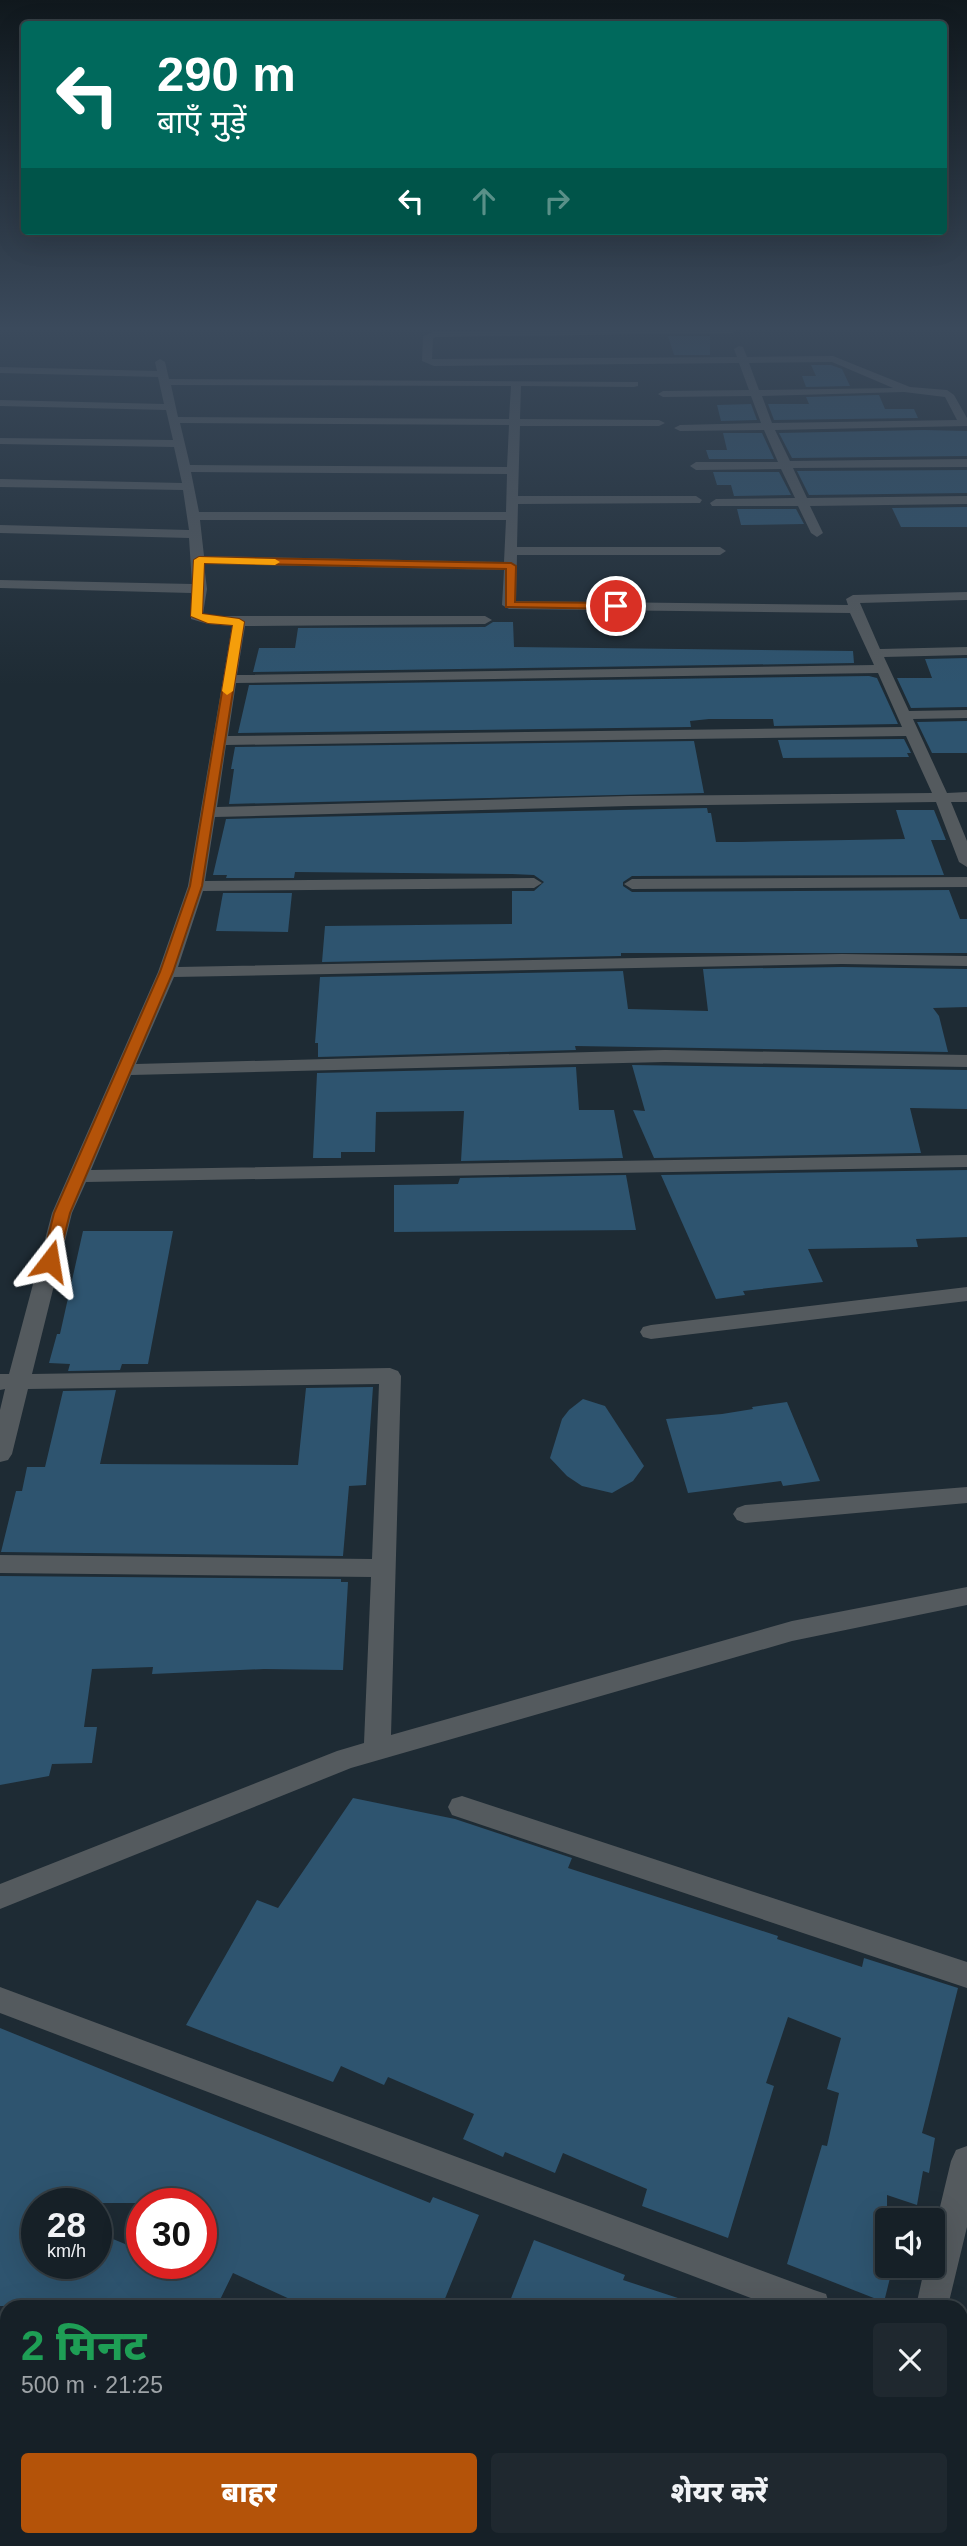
<!DOCTYPE html>
<html lang="hi">
<head>
<meta charset="utf-8">
<style>
  :root { --surface:#162027; --page:#1f282f; --text:#f1f3f6; --muted:#9ea3a7; --line:#353e44; --accent:#b45309 }
  body { margin:0; font-family:Arial,"Noto Sans Devanagari",sans-serif; background:var(--page); color:var(--text); height:100vh; display:flex; flex-direction:column; font-size:26px; white-space:nowrap }
  * { box-sizing:border-box; margin:0 }
  p { font-size:23px; color:var(--muted) }
  .icon { flex:none; width:38px; height:38px; fill:none; stroke:currentColor; stroke-width:2; stroke-linecap:round; stroke-linejoin:round }
  .map { position:relative; flex:1; overflow:hidden }
  .panel { position:absolute; left:0px; top:2300px; width:968px; height:247px; display:flex; flex-direction:column; background:var(--surface); border-radius:21px 21px 0 0; box-shadow:0 7px 28px #0002,0 0 0 2px var(--line) }
  .panel>* { flex:none }
  .banner { position:absolute; left:21px; top:21px; width:926px; height:214px; border-radius:7px; box-shadow:0 7px 28px #0002,0 0 0 2px var(--line); background:#00695c; color:#fff; overflow:hidden }
  .fabs { position:absolute; left:875px; top:2208px; display:grid; gap:14px }
  .fabs a { display:grid; place-items:center; width:70px; height:70px; border-radius:7px; background:var(--surface); box-shadow:0 7px 28px #0002,0 0 0 2px var(--line); font-size:35px }
  .speed { position:absolute; left:21px; top:2188px; display:flex; gap:14px; font-size:35px; font-weight:700; text-align:center }
  .speed>* { display:grid; place-content:center; width:91px; height:91px; border-radius:50%; background:var(--surface); box-shadow:0 7px 28px #0002,0 0 0 2px var(--line); line-height:1 }
  .speed small { font-size:18px; font-weight:400 }
  .speed .limit { border:10px solid #d22; background:#fff; color:#111 }
  .pin { position:absolute; display:grid; place-items:center; width:60px; height:60px; color:#fff; margin:-30px; border:4px solid #fff; border-radius:50%; box-shadow:0 2px 7px #0007 }
  .me { position:absolute; width:77px; margin:-38px; rotate:14deg; stroke-linejoin:round; filter:drop-shadow(0 0 5px #0008) }
  .turn { display:flex; align-items:center; gap:24px; height:147px; padding:0 21px; font-size:32px }
  .turn .icon { width:91px; height:91px; stroke-width:2.5 }
  .turn b { display:block; font-size:49px; line-height:60px }
  .lanes { display:flex; align-items:center; height:66px; padding:0 21px; background:#0003; justify-content:center; gap:35px; direction:ltr }
  .lanes .off { opacity:.35 }
  .round { display:grid; place-items:center; flex:none; width:74px; height:74px; border-radius:7px; background:var(--page) }
  .head { display:flex; align-items:center; justify-content:space-between; height:119px; padding:0 21px }
  h1 { font-size:42px; font-weight:800; line-height:52px; color:#1e9e55 }
  .action { display:flex; gap:14px; margin-top:auto; padding:14px 21px }
  .action a { flex:1; height:80px; border-radius:7px; background:var(--accent); color:#fff; font-size:28px; font-weight:800; line-height:80px; text-align:center }
  .action a+a { background:var(--page); color:var(--text) }
  .map>svg:first-child { display:block }
  .building { fill:#2e546f; fill-rule:evenodd }
  .lines { fill:none; stroke-linecap:round; stroke-linejoin:round }
  .minor { fill:#545a5e; fill-rule:evenodd }
  .route { fill:#b45309; stroke:#753606; stroke-width:2 }
  .slow { fill:#f59e0b }
</style>
</head>
<body>
<div class="map">
<svg width="967" height="2546" viewBox="0 0 967 2546">
  <rect width="100%" height="100%" fill="#1e2b34"/>
  <!-- building -->
  <g class="building">
    <polygon points="668,336 710,336 710,355 674,355"/>
    <polygon points="811,365 831,365 842,369 850,386 806,387 802,376 816,376"/>
    <polygon points="879,395 885,409 914,409 918,418 774,420 768,404 809,404 806,397"/>
    <polygon points="751,404 757,420 721,421 717,405"/>
    <polygon points="924,430 967,431 967,456 792,458 779,433"/>
    <polygon points="723,433 762,433 774,459 709,459 706,450 727,450"/>
    <polygon points="967,470 967,493 809,495 797,471"/>
    <polygon points="713,472 779,472 791,495 734,496 731,485 717,485"/>
    <polygon points="967,507 967,527 901,527 892,508"/>
    <polygon points="737,509 796,509 804,524 741,525"/>
    <polygon points="493,622 513,622 514,647 853,651 854,663 253,672 259,648 295,648 298,628 485,627"/>
    <polygon points="967,658 967,707 911,708 897,678 932,678 925,659"/>
    <polygon points="869,676 877,678 898,724 774,726 773,719 709,719 690,721 691,727 238,733 249,685"/>
    <polygon points="967,721 967,753 932,753 917,722"/>
    <polygon points="904,739 911,753 907,753 909,757 783,758 778,740"/>
    <polygon points="694,741 704,793 229,804 234,769 231,769 235,747"/>
    <polygon points="707,808 708,813 711,813 716,842 741,842 905,839 896,810 934,810 946,840 931,840 944,875 632,876 623,882 623,886 632,892 949,890 960,919 967,919 967,953 621,953 621,956 322,962 325,926 512,924 512,891 534,891 544,882 534,875 512,874 295,872 294,878 226,878 227,875 213,875 226,819"/>
    <polygon points="223,893 292,893 288,932 216,931"/>
    <polygon points="842,967 967,969 967,1007 933,1008 939,1016 948,1052 575,1046 576,1050 318,1057 318,1043 315,1043 320,977 623,971 628,1009 708,1011 703,969"/>
    <polygon points="632,1065 967,1070 967,1109 910,1108 921,1153 654,1158 633,1110 645,1111"/>
    <polygon points="576,1067 579,1110 614,1110 623,1158 461,1161 464,1111 376,1112 375,1152 341,1152 341,1158 313,1158 317,1073"/>
    <polygon points="967,1170 967,1237 916,1239 918,1247 808,1249 823,1282 743,1291 745,1295 716,1299 661,1175"/>
    <polygon points="626,1175 636,1230 394,1232 394,1185 458,1184 460,1178"/>
    <polygon points="83,1231 173,1231 148,1364 122,1364 120,1370 68,1371 70,1364 49,1363 57,1334 60,1334"/>
    <polygon points="373,1387 366,1485 349,1486 343,1556 1,1552 16,1491 22,1491 27,1467 45,1467 63,1391 116,1390 100,1464 298,1465 306,1388"/>
    <polygon points="583,1399 605,1406 644,1466 633,1481 612,1493 582,1486 567,1476 550,1458 562,1419 569,1410"/>
    <polygon points="787,1402 820,1481 783,1486 781,1481 688,1493 666,1419 722,1414 753,1409 752,1407"/>
    <polygon points="0,1576 341,1579 341,1582 348,1582 343,1670 264,1669 152,1674 153,1667 92,1669 84,1727 97,1727 92,1763 52,1764 49,1776 0,1785"/>
    <polygon points="353,1798 455,1819 572,1858 568,1868 778,1936 777,1939 862,1967 864,1958 958,1988 922,2133 935,2138 929,2173 923,2171 917,2205 887,2195 887,2266 893,2266 884,2302 787,2264 822,2145 827,2146 839,2093 827,2089 841,2038 788,2017 766,2083 774,2086 728,2238 642,2206 647,2189 563,2153 555,2173 505,2152 503,2157 463,2139 474,2114 388,2077 384,2085 341,2066 333,2082 186,2025 257,1900 278,1908"/>
    <path d="M0,2028L430,2203L433,2197L479,2215L442,2306H305L233,2273L217,2306H0ZM30,2203H201V2263H142V2251L96,2232V2263H37V2206Z"/>
    <polygon points="534,2240 625,2275 623,2280 687,2301 686,2306 508,2306"/>
  </g>
  <g class="lines">
    <!-- minor -->
    <g class="minor">
      <path d="M736,328V332L732,333L436,337L433,338L432,359L737,357L734,349L739,346L743,347L747,357L833,356L910,387L947,390L954,395L967,418V426L775,430L790,461L967,459V467L793,468L807,498L967,496V504L810,506L823,533L817,537L811,533L798,506H712L710,503L716,499L795,498L781,469L696,470L690,466L696,462H778L764,430L680,431L674,428L680,425L761,423L751,396L663,397L658,394L663,391L749,390L739,363L434,366L422,361L423,336L435,331ZM832,362L893,388L759,390L749,363ZM904,392L945,397L957,420L772,423L762,396Z"/>
      <path d="M160,359L165,362L169,379L638,382V386L634,387L521,386L520,419L659,420L665,423L659,426H520L518,496H696L702,500L700,503L518,504L517,547H720L726,551L720,555H517L516,601L848,605L846,599L853,595L967,592V600L860,603L880,649L967,647V655L884,657L909,711L967,710V718L913,719L947,793L967,792V802H951L967,841V867L959,862L936,802L629,806L215,817L205,881L534,878L542,883L534,888L203,891L178,967L842,954L967,956V966L842,964L174,977L136,1064L665,1050L967,1055V1067L665,1062L131,1075L91,1170L967,1155V1167L86,1182L72,1213L32,1374L390,1368L398,1371L401,1376L391,1735L792,1621L967,1587V1605L792,1641L351,1768L0,1909V1884L337,1751L364,1743L371,1577L0,1573V1555L372,1559L379,1384L28,1389L12,1454L8,1460L0,1462V1410L5,1389L0,1390V1374H9L52,1213L158,972L188,886L232,626L208,624L191,619V593L0,588V580L192,584L189,538L0,533V525L189,530L183,490L0,487V479L182,483L174,447L0,444V438L173,440L166,410L0,406V400L164,404L158,377L0,373V367L157,371L155,362ZM171,385L511,386L509,419L178,417ZM180,423L509,425L507,467L190,465ZM191,472L507,474L506,512H199ZM200,520H506L504,562L204,556ZM204,564L504,570L502,605L509,609L850,613L874,665L237,675L245,626L485,624L492,620L485,616H209L203,614L207,589ZM878,673L902,727L228,736L236,683ZM906,736L932,793L629,796L217,807L226,745Z"/>
      <polygon points="967,877 967,887 632,889 624,884 632,879"/>
      <polygon points="967,1287 967,1301 651,1339 643,1337 640,1332 643,1327 651,1325"/>
      <polygon points="967,1487 967,1503 745,1523 737,1520 733,1514 737,1508 745,1505"/>
      <polygon points="462,1796 967,1962 967,1988 452,1815 448,1807 452,1799"/>
      <polygon points="0,1987 814,2290 826,2294 830,2306 772,2306 0,2013"/>
      <polygon points="967,2146 967,2227 948,2306 916,2306 925,2266 933,2266 933,2236 951,2161 956,2150"/>
      <polygon points="0,2402 7,2405 7,2439 0,2436"/>
      <polygon points="271,2539 320,2539 323,2546 274,2546"/>
      <polygon points="853,2539 889,2539 887,2546 851,2546"/>
    </g>
  </g>
  <!-- sky -->
  <linearGradient id="sky" x2="0" y2="1"><stop stop-color="#10181d"/><stop offset="0.48" stop-color="#3b4a5c"/><stop offset="1" stop-color="#3b4a5c" stop-opacity="0"/></linearGradient>
  <rect width="967" height="685" fill="url(#sky)"/>
  <!-- route -->
  <polygon class="route" points="199,557 511,563 516,566 515,602 616,603 621,606 616,609 506,607 506,569 204,563 202,614 239,619 244,622 202,886 173,972 70,1213 58,1261 50,1266 42,1261 54,1213 160,972 190,886 233,625 208,623 191,616 194,560"/>
  <!-- slow -->
  <polygon class="slow" points="199,557 275,559 280,562 275,565 204,563 202,614 239,619 244,622 233,691 227,695 222,691 233,625 208,623 191,616 194,560"/>
</svg>
<div class="fabs">
<a><svg class="icon" aria-label="sound" viewBox="0 0 24 24"><path d="M4 9h4l5-4v14l-5-4H4zM17 9q2 3 0 6"/></svg></a>
</div>
<div class="speed"><div>28<small>km/h</small></div><div class="limit">30</div></div>
<div class="pin" style="left:616px;top:606px;background:#d93025"><svg class="icon" aria-label="arrive" viewBox="0 0 24 24"><path d="M6 21V4h12l-3 4 3 4H6"/></svg></div>
<svg class="me" style="left:50px;top:1261px" viewBox="-20 -20 40 40"><path d="M0-17L14 15 0 8-14 15z" fill="#b45309" stroke="#fff" stroke-width="4"/></svg>
<div class="banner">
<div class="turn"><svg class="icon" aria-label="left" viewBox="0 0 24 24"><path d="M17 20v-9H6M10 6l-5 5 5 5"/></svg><div><b>290 m</b>बाएँ मुड़ें</div></div>
<div class="lanes"><svg class="icon" aria-label="left" viewBox="0 0 24 24"><path d="M17 20v-9H6M10 6l-5 5 5 5"/></svg><svg class="icon off" aria-label="ahead" viewBox="0 0 24 24"><path d="M12 20V5M6 11l6-6 6 6"/></svg><svg class="icon off" aria-label="right" viewBox="0 0 24 24"><path d="M7 20v-9h11M14 6l5 5-5 5"/></svg></div>
</div>
<section class="panel">
<div class="head"><div><h1>2 मिनट</h1><p>500 m · 21:25</p></div><a class="round"><svg class="icon" aria-label="close" viewBox="0 0 24 24"><path d="M6 6l12 12M18 6L6 18"/></svg></a></div>
<div class="action"><a>बाहर</a><a>शेयर करें</a></div>
</section>
</div>
</body>
</html>
